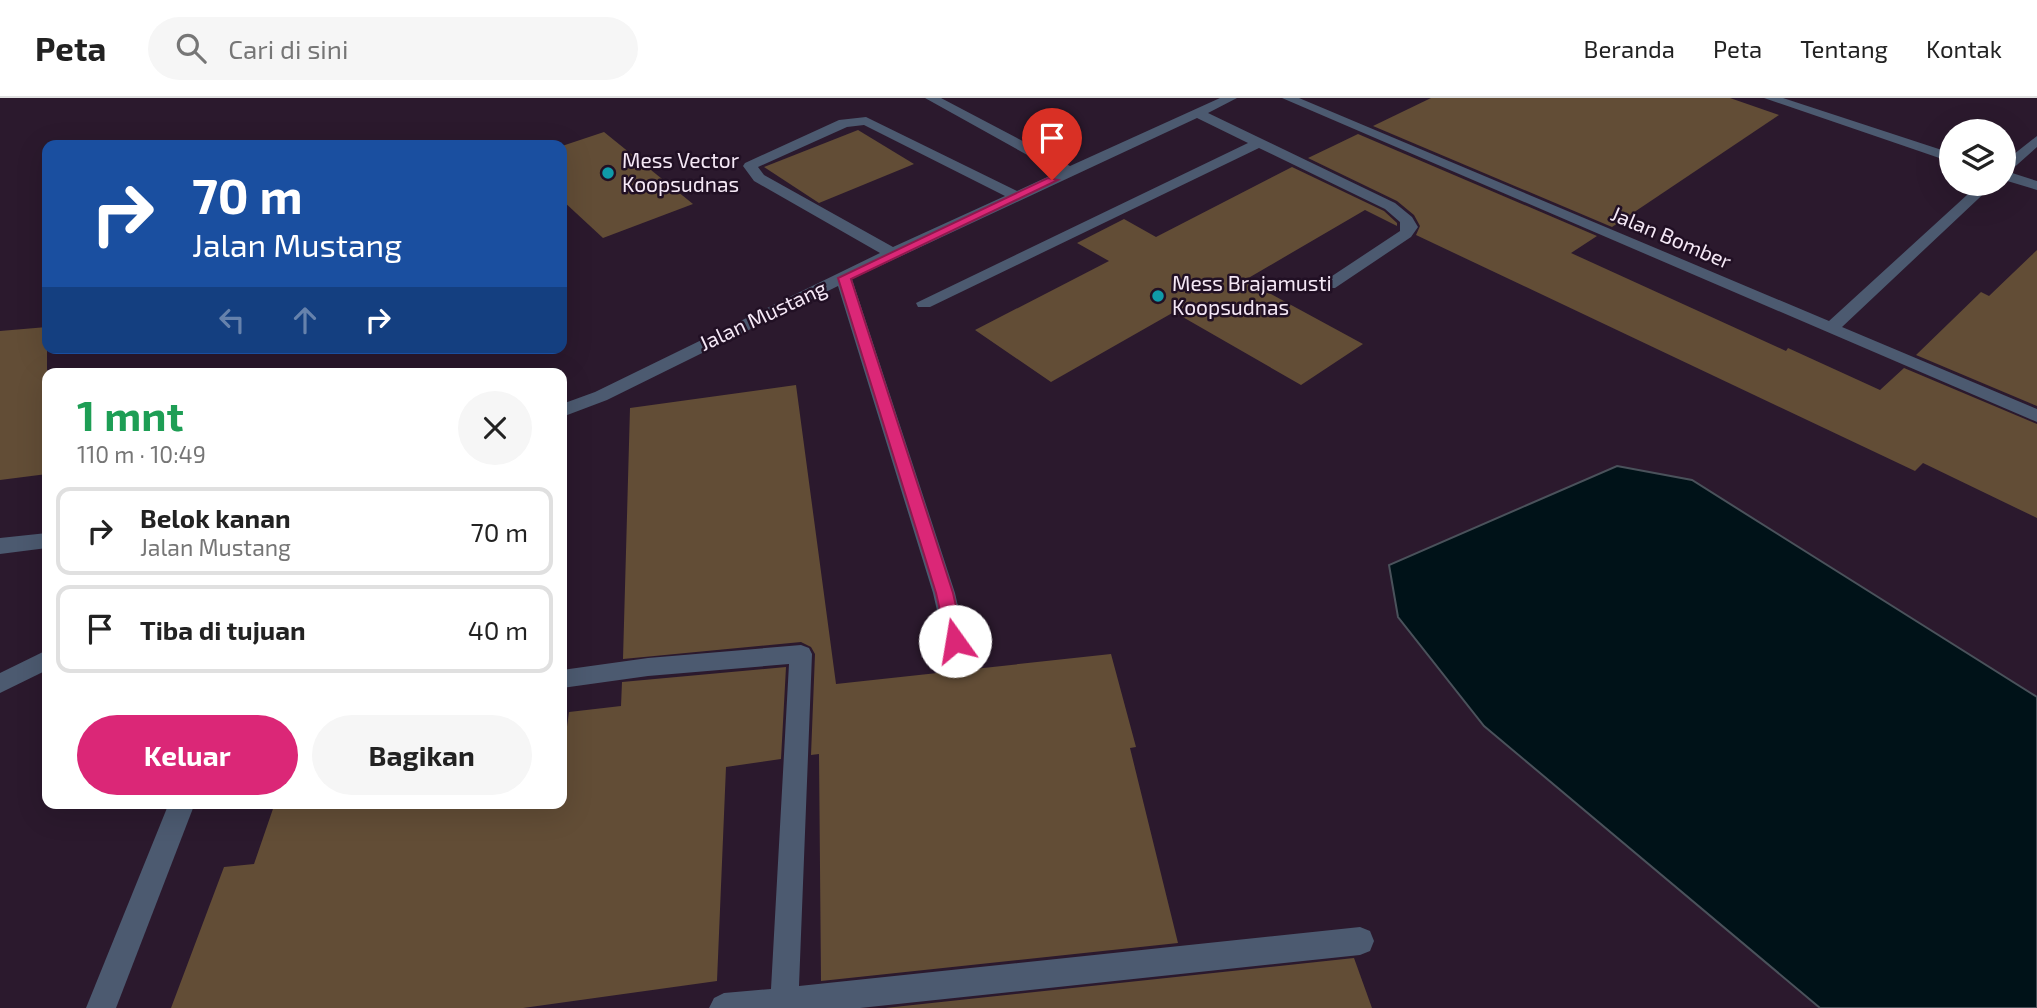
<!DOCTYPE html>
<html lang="id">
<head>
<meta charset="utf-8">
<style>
  :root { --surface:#fff; --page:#f6f6f6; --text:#222; --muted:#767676; --line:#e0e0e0; --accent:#db2777 }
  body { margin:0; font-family:"Exo 2",sans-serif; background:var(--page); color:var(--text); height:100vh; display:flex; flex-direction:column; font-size:26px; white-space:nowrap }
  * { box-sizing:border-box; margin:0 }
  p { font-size:23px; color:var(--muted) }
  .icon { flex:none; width:38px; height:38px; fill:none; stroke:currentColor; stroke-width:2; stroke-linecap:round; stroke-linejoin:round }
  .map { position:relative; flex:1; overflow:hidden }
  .panel { position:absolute; left:42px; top:270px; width:525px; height:441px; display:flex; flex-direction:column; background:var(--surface); border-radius:14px; box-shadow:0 7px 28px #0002 }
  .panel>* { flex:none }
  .hud { position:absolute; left:42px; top:42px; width:525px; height:214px; border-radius:14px; box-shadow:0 7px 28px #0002; background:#1a4fa0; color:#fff; overflow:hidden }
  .fabs { position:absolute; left:1939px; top:21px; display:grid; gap:14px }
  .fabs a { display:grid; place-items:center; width:77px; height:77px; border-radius:50%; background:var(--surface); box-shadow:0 7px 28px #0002; font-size:35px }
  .pin { position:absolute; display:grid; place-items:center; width:60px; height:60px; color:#fff; margin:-72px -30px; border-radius:50% 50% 50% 0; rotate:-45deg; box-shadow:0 0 7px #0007 }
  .pin .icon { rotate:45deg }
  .me { position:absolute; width:77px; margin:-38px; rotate:347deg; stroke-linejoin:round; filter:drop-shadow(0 0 5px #0008) }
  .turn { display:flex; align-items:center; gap:24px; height:147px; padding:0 35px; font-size:32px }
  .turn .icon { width:91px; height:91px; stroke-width:2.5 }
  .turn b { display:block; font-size:49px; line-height:60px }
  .lanes { display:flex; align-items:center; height:66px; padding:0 35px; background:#0003; justify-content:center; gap:35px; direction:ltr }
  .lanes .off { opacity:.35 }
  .round { display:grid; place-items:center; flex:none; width:74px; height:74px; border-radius:37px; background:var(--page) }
  .headline { display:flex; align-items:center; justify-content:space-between; height:119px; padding:0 35px }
  h1 { font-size:42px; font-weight:700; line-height:52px; color:#1e9e55 }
  .button { display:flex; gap:14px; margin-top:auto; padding:14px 35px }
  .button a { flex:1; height:80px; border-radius:42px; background:var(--accent); color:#fff; font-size:28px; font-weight:700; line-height:80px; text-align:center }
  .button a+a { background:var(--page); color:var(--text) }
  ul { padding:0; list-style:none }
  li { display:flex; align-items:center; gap:21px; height:88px; margin:0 14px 10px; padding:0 21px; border:4px solid var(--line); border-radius:14px }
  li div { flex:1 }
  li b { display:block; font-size:26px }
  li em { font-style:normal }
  header { display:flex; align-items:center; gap:42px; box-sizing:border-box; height:98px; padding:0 35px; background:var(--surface); border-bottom:2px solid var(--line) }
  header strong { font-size:33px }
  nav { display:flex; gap:38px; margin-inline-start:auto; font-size:24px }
  .search { width:490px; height:63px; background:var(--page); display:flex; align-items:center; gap:18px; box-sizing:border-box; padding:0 24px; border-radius:38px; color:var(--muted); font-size:26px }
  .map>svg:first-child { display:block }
  .water { fill:#001218; stroke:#4a525b; stroke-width:2 }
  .building { fill:#624d36 }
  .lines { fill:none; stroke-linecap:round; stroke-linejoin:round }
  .lane { fill:#4c5a70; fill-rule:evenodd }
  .route { fill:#db2777; stroke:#8e194d; stroke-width:2 }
  .culture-dot { fill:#0f9aa8; stroke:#211024; stroke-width:2.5 }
  .labels { text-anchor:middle; stroke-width:5; stroke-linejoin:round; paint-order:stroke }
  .far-poi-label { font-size:21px; fill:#f5e8f6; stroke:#211024; text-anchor:start }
  .far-street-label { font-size:21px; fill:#f5e8f6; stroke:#211024 }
</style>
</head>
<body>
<header>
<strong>Peta</strong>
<div class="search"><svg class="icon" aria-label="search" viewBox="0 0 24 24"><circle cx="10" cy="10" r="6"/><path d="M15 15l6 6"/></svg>Cari di sini</div>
<nav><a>Beranda</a><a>Peta</a><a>Tentang</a><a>Kontak</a></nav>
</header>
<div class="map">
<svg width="2037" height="910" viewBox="0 0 2037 910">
  <rect width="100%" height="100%" fill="#2b192d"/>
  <!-- water -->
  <polygon class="water" points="1617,368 1692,382 2037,599 2037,910 1820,910 1484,628 1398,519 1389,467"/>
  <!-- building -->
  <g class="building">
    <polygon points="1431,0 1730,0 1779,17 1612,129 1373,28"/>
    <polygon points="858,32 914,66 819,105 764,69"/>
    <polygon points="604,34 693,106 603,140 562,102 562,48"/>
    <polygon points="1358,36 1597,138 1571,155 1786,253 1788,250 1880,292 1904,270 2037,326 2037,420 1923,365 1915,373 1416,137 1420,128 1414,117 1397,103 1308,60"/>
    <polygon points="1292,69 1384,113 1397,125 1397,128 1365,112 1245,182 1363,246 1301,287 1174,214 1051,284 975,232 1109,163 1077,145 1124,121 1156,139"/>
    <polygon points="2037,152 2037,308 1916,257 1981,194 1989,198"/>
    <polygon points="47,229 47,376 0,382 0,233"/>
    <polygon points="796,287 836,586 1111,556 1136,649 1130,650 1178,845 821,883 819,656 811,657 815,556 811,549 801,544 623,561 630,310"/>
    <polygon points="786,569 781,661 726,669 717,883 523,910 171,910 224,769 254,766 275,705 562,705 562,665 569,614 621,608 622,584"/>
    <polygon points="1354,860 1372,910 885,910"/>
  </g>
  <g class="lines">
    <!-- lane -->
    <g class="lane">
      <path d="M925,0H941L1070,68L1220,0H1237L1208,15L1395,105L1412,119L1418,129L1411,139L1335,190H1323V184L1400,133V124L1385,111L1259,50L930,209H918L916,205L1248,45L1197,20L852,181L955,495L966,543L963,549L955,552L947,549L944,543L933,495L838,188L607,302L562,319V306L595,294L880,155L754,83L743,68L745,65L839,22L866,19L1017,93L1058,74ZM864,27L1005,98L893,149L764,77L758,69L847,29Z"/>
      <polygon points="1282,0 1299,0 1829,223 1979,86 1994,86 1842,229 2037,311 2037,324"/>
      <polygon points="1764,0 1783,0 1951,55 1951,64"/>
      <polygon points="2037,38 2037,49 2009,74 2037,83 2037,92 2004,82 2004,64"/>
      <polygon points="47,435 47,450 0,456 0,440"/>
      <polygon points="801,547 809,550 812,556 799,888 1360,829 1370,833 1374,843 1370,853 1360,857 860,910 709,910 714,900 724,895 771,891 789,566 648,578 562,590 562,572 648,560"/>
      <polygon points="47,552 47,572 0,595 0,575"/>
      <polygon points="169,705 195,705 116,910 86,910"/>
    </g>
  </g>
  <!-- route -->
  <polygon class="route" points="1048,80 1058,82 851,181 953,495 964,543 955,550 947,543 936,495 838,180"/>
  <!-- markers -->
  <g class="culture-dot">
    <circle cx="608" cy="75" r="7"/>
    <circle cx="1158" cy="198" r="7"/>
  </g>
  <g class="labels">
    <!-- far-poi labels -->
    <g class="far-poi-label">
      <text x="622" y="70">Mess Vector<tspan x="622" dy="24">Koopsudnas</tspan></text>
      <text x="1172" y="193">Mess Brajamusti<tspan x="1172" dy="24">Koopsudnas</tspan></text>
    </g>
    <!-- far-street labels -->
    <g class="far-street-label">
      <text transform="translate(1671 140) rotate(23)" y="7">Jalan Bomber</text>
      <text transform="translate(763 218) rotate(-25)" y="7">Jalan Mustang</text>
    </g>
  </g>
</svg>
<div class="fabs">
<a><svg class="icon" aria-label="layers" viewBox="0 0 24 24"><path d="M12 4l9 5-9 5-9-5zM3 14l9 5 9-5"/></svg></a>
</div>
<div class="pin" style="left:1052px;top:82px;background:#d93025"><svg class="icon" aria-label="arrive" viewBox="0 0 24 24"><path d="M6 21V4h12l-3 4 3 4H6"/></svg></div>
<svg class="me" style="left:955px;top:543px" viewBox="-20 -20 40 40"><circle r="19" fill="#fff"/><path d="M0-13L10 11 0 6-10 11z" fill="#db2777"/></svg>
<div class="hud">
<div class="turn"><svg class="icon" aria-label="right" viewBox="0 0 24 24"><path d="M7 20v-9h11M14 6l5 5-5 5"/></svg><div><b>70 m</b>Jalan Mustang</div></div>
<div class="lanes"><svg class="icon off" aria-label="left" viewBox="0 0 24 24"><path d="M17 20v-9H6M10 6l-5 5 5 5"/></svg><svg class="icon off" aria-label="ahead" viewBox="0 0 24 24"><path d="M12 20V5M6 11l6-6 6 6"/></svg><svg class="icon" aria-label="right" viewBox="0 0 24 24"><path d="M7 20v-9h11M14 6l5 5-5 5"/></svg></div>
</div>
<section class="panel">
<div class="headline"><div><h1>1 mnt</h1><p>110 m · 10:49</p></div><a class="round"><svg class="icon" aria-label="close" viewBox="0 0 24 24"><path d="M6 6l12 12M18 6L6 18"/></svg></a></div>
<ul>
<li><svg class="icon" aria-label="right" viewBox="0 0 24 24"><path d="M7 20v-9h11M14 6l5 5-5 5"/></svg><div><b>Belok kanan</b><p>Jalan Mustang</p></div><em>70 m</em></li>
<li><svg class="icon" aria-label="arrive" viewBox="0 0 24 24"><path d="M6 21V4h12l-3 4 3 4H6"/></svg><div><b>Tiba di tujuan</b></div><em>40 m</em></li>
</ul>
<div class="button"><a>Keluar</a><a>Bagikan</a></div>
</section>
</div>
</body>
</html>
